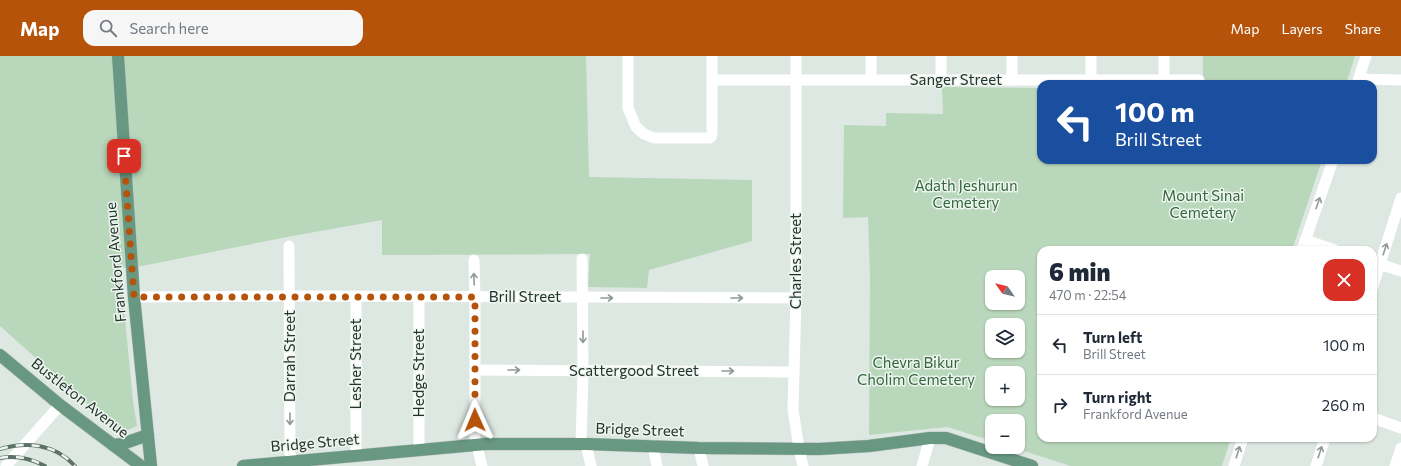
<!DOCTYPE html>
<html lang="en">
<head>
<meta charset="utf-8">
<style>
  :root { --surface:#fff; --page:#f6f6f7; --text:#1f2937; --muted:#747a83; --line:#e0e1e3; --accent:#b45309 }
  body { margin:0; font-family:Commissioner,sans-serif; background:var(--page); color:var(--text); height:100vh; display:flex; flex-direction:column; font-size:15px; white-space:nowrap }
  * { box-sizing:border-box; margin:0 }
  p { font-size:13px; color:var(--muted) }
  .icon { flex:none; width:22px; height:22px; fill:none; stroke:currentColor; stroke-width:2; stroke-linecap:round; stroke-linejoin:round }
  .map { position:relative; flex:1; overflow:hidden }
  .sheet { position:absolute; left:1037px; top:190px; width:340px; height:196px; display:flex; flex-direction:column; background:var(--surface); border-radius:12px; box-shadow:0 1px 3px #0004 }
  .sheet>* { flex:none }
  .guide { position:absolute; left:1037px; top:24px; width:340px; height:84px; border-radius:12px; box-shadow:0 1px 3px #0004; background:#1a4fa0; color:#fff; overflow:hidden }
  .needle { width:26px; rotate:304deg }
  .tools { position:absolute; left:985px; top:214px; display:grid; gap:8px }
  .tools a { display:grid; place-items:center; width:40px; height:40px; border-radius:8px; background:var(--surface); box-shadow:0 1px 3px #0004; font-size:20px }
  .pin { position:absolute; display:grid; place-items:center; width:34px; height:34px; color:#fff; margin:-17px; border-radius:8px; box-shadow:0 2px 6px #0006 }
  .me { position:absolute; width:44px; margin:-22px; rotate:359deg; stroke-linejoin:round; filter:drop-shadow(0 0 3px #0008) }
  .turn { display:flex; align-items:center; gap:14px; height:84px; padding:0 12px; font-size:18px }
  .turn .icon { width:52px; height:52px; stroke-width:2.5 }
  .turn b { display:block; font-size:28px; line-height:34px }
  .round { display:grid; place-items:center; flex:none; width:42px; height:42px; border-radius:12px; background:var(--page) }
  .overview { display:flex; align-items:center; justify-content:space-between; height:68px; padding:0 12px }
  h1 { font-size:24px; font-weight:800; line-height:30px }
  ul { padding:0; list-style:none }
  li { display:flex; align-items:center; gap:12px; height:60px; padding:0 12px; border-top:1px solid var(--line) }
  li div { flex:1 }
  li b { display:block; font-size:15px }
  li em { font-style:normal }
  header { display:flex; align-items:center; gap:24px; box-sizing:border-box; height:56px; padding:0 20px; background:var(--accent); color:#fff }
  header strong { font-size:19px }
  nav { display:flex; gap:22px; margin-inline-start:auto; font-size:14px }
  .search { width:280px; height:36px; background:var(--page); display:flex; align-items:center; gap:10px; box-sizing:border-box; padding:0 14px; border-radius:12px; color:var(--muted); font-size:15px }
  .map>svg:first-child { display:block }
  .green { fill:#b9d7bb; fill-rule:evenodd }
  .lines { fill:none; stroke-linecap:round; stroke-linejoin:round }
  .major-casing { stroke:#bdc2c0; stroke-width:13 }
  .minor { stroke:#fff; stroke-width:11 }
  .major { stroke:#689882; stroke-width:12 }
  .rail-casing { stroke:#5c7167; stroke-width:4 }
  .rail { stroke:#eef5f0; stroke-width:2.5; stroke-dasharray:8; stroke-linecap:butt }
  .oneway { stroke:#909a96 }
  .route { stroke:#b45309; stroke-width:7; stroke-dasharray:0 12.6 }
  .labels { text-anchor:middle; stroke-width:3; stroke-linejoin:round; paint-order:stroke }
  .street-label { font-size:15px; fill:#22352c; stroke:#eef5f0 }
  .park-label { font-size:15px; fill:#31673a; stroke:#eef5f0 }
</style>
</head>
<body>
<header>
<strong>Map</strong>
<div class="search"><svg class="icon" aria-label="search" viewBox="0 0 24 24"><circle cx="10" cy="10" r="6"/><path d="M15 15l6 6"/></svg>Search here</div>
<nav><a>Map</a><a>Layers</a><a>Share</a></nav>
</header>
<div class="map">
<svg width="1401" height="410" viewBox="0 0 1401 410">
  <rect width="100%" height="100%" fill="#dee8e2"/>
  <!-- green -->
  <g class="green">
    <polygon points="0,0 586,0 589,121 752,124 752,185 649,214 647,232 588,231 590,198 382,199 382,164 287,181 142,210 120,212 133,345 137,370 119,378 100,359 0,270"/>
    <polygon points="1203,0 1355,0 1346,28 1203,28"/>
    <path d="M942,31L1041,32V104H1322L1292,194H1041V382H1231L1222,410H1071L1011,391H1018V365H992V385L951,372L947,371L869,379L870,220L868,161L843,162L844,69L886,70V57L943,58ZM992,221H1018V247H992ZM992,269H1018V295H992ZM992,317H1018V343H992Z"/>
  </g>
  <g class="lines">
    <defs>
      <g id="major">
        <polyline points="118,0 134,241 151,410"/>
        <polyline points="0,299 60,349 141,410"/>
        <polyline points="113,389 122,388 148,379"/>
        <polyline points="243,410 486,388 586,388 699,392 819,393 869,390 930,382 946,382 1032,410"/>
      </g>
    </defs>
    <!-- major casing -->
    <use href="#major" class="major-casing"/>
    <!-- minor -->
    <g class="minor">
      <polyline points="628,0 628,52 636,71 644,78 654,82 709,82 711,81 712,79 712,0"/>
      <polyline points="796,0 796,242 793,353 799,393 803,410"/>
      <polyline points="941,0 941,24"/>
      <polyline points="1091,23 1091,0"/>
      <polyline points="1164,23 1164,0"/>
      <polyline points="1359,23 1401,24"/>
      <polyline points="712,24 1199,24"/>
      <polyline points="871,24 871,0"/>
      <polyline points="1012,24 1012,0"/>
      <polyline points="1357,28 1366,0"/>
      <polyline points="1305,184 1335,194"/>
      <polyline points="289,190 290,397 292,410"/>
      <polyline points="1302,194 1333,104"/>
      <polyline points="474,204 475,241 475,382 482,410"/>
      <polyline points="1373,206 1401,215"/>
      <polyline points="1373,230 1401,142"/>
      <polyline points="134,241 289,240 796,242"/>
      <polyline points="419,241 419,393"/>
      <polyline points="475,314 794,316"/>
      <polyline points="1373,362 1401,372"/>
      <polyline points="581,388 583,314 582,203"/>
      <polyline points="586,388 591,410"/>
      <polyline points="653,390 657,410"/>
      <polyline points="699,392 703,410"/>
      <polyline points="356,400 356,241"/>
      <polyline points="6,410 60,349"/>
      <polyline points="922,410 930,382"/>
      <polyline points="1234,410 1243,382"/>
      <polyline points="1316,410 1325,382"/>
      <polyline points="1395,410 1401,392"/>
    </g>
    <!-- major -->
    <use href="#major" class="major"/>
    <defs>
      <g id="rail">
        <path d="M0,393C27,385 55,388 75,410"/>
        <path d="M0,402C16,399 30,402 45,410"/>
      </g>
    </defs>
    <!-- rail casing -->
    <use href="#rail" class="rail-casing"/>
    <!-- rail -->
    <use href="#rail" class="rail"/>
  </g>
  <!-- one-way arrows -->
  <defs><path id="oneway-shaft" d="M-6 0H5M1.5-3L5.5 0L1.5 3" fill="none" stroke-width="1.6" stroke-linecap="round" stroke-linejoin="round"/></defs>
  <g class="oneway">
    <use href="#oneway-shaft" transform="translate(1318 147) rotate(-71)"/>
    <use href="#oneway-shaft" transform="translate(1385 193) rotate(-72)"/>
    <use href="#oneway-shaft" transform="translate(474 223) rotate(-92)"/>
    <use href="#oneway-shaft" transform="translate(607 242)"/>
    <use href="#oneway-shaft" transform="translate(737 242)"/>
    <use href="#oneway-shaft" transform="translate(583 281) rotate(90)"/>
    <use href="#oneway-shaft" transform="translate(514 314)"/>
    <use href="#oneway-shaft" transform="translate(728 315)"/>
    <use href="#oneway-shaft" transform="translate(290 363) rotate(90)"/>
    <use href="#oneway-shaft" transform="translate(1238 396) rotate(-72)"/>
    <use href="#oneway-shaft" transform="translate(1320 396) rotate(-72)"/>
  </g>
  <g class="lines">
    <!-- route -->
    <polyline class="route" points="124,100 134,241 475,241 475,364"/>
  </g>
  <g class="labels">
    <!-- street labels -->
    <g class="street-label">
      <text x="956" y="29">Sanger Street</text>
      <text transform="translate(796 205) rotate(-90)" y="5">Charles Street</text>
      <text transform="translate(116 206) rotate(-95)" y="5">Frankford Avenue</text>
      <text x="525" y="246">Brill Street</text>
      <text transform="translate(290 300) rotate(-90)" y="5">Darrah Street</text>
      <text transform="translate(356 308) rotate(-90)" y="5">Lesher Street</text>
      <text x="634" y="320">Scattergood Street</text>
      <text transform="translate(419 317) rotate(-90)" y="5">Hedge Street</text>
      <text transform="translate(80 342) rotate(38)" y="5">Bustleton Avenue</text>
      <text transform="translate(640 374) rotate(2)" y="5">Bridge Street</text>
      <text transform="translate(315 387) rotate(-5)" y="5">Bridge Street</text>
    </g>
    <!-- park labels -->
    <g class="park-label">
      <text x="966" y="135">Adath Jeshurun<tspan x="966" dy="17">Cemetery</tspan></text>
      <text x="1203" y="145">Mount Sinai<tspan x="1203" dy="17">Cemetery</tspan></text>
      <text x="916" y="312">Chevra Bikur<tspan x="916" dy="17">Cholim Cemetery</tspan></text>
    </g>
  </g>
</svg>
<div class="tools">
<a><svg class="needle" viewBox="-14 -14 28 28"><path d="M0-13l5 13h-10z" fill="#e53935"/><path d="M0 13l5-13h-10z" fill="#747a83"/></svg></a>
<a><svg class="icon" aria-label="layers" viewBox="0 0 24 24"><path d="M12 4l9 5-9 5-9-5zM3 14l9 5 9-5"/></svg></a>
<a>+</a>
<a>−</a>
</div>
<div class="pin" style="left:124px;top:100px;background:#d93025"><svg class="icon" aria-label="arrive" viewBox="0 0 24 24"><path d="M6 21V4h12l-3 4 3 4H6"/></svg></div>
<svg class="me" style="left:475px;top:364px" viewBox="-20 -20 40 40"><path d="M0-17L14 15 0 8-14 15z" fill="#b45309" stroke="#fff" stroke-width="4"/></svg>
<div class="guide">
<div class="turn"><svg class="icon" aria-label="left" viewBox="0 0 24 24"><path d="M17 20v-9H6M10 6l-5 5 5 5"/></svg><div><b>100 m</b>Brill Street</div></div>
</div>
<section class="sheet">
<div class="overview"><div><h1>6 min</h1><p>470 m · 22:54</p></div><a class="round" style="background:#d93025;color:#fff"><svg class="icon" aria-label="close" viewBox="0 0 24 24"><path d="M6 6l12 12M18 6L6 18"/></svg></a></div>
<ul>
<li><svg class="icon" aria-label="left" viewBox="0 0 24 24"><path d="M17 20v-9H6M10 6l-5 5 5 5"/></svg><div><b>Turn left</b><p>Brill Street</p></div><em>100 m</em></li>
<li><svg class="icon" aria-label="right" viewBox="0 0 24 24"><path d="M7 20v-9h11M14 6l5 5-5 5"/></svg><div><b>Turn right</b><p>Frankford Avenue</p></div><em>260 m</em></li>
</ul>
</section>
</div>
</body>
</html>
